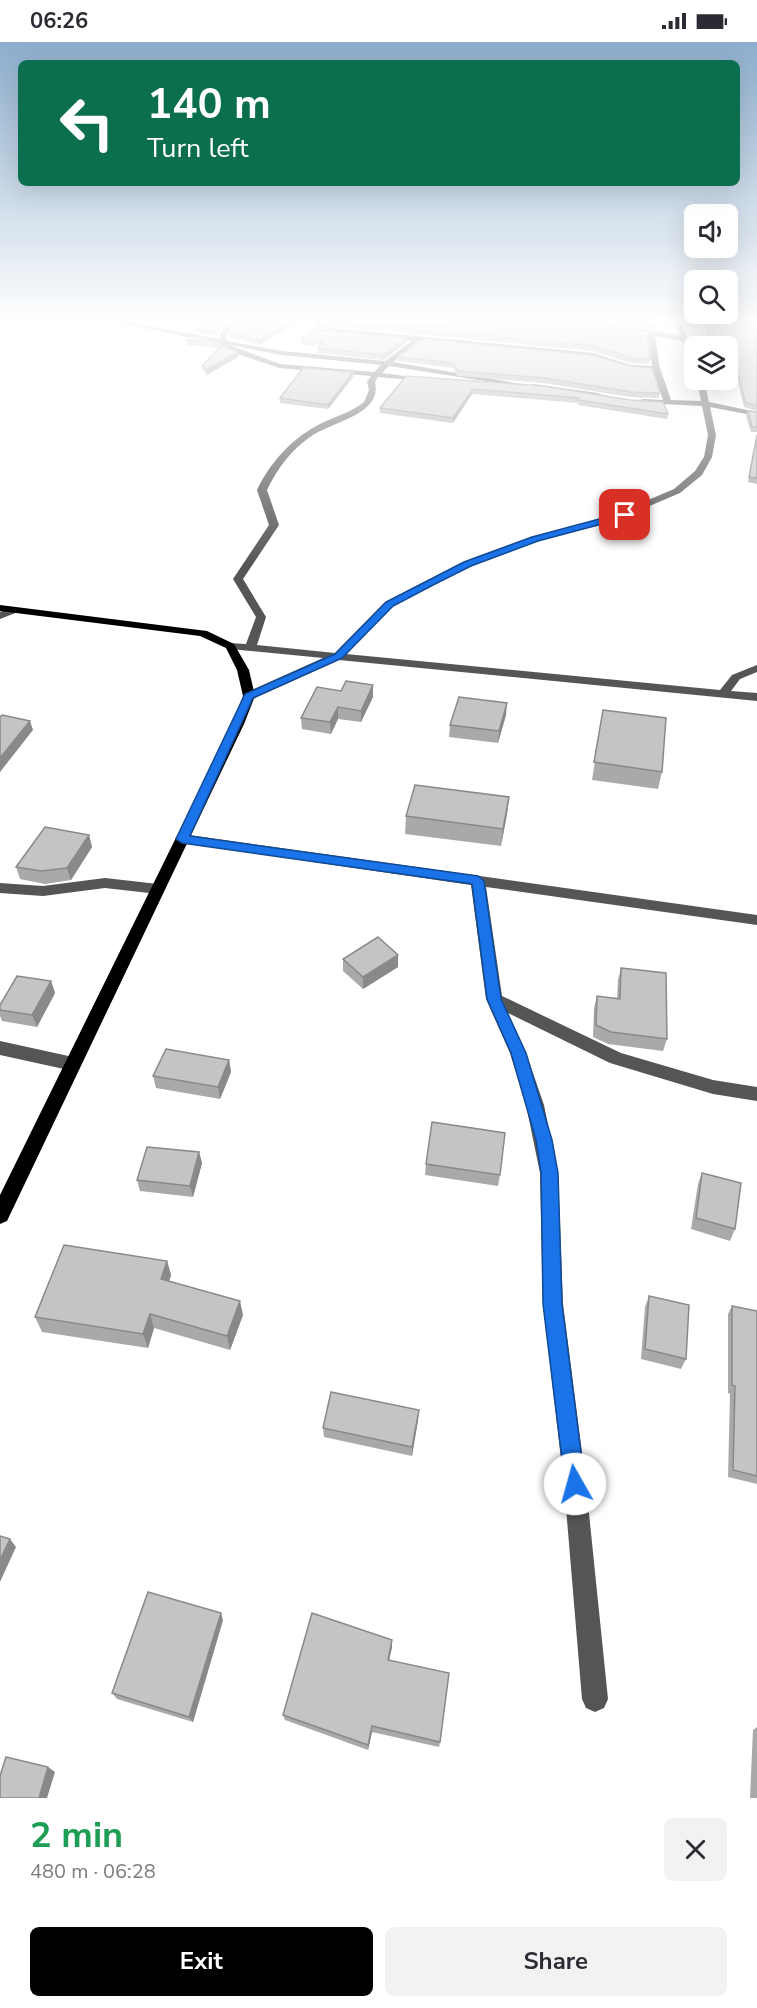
<!DOCTYPE html>
<html lang="en">
<head>
<meta charset="utf-8">
<style>
  :root { --surface:#fff; --page:#f2f2f3; --text:#2b2b33; --muted:#7c7c81; --accent:#000 }
  body { margin:0; font-family:"Nunito Sans",sans-serif; background:var(--page); color:var(--text); height:100vh; display:flex; flex-direction:column; font-size:22px; white-space:nowrap }
  * { box-sizing:border-box; margin:0 }
  p { font-size:20px; color:var(--muted) }
  .icon { flex:none; width:33px; height:33px; fill:none; stroke:currentColor; stroke-width:2; stroke-linecap:round; stroke-linejoin:round }
  .map { position:relative; height:1756px; overflow:hidden }
  .panel { display:flex; flex-direction:column; background:var(--surface); flex:1 }
  .panel>* { flex:none }
  .banner { position:absolute; left:18px; top:18px; width:722px; height:126px; border-radius:9px; box-shadow:0 6px 24px #0002; background:#0b6e4f; color:#fff; overflow:hidden }
  .tools { position:absolute; left:684px; top:162px; display:grid; gap:12px }
  .tools a { display:grid; place-items:center; width:54px; height:54px; border-radius:9px; background:var(--surface); box-shadow:0 6px 24px #0002; font-size:30px }
  .pin { position:absolute; display:grid; place-items:center; width:51px; height:51px; color:#fff; margin:-26px; border-radius:12px; box-shadow:0 3px 9px #0006 }
  .me { position:absolute; width:66px; margin:-33px; rotate:353deg; stroke-linejoin:round; filter:drop-shadow(0 0 4px #0008) }
  .turn { display:flex; align-items:center; gap:21px; height:126px; padding:0 30px; font-size:27px }
  .turn .icon { width:78px; height:78px; stroke-width:2.5 }
  .turn b { display:block; font-size:42px; line-height:51px }
  .round { display:grid; place-items:center; flex:none; width:63px; height:63px; border-radius:9px; background:var(--page) }
  .head { display:flex; align-items:center; justify-content:space-between; height:102px; padding:0 30px }
  h1 { font-size:36px; font-weight:700; line-height:45px; color:#1e9e55 }
  .button { display:flex; gap:12px; margin-top:auto; padding:12px 30px }
  .button a { flex:1; height:69px; border-radius:9px; background:var(--accent); color:#fff; font-size:24px; font-weight:700; line-height:69px; text-align:center }
  .button a+a { background:var(--page); color:var(--text) }
  .status { display:flex; justify-content:space-between; align-items:center; height:42px; padding:0 30px; background:var(--surface); direction:ltr }
  .status svg { height:16px; fill:currentColor }
  .map>svg:first-child { display:block }
  .lines { fill:none; stroke-linecap:round; stroke-linejoin:round }
  .minor { fill:#555; fill-rule:evenodd }
  .major { fill:#000; fill-rule:evenodd }
  .wall { fill:#a9a9a9 }
  .shaded-wall { fill:#898989 }
  .building { fill:#c4c4c4; stroke:#898989; stroke-width:1.5 }
  .route { fill:#1a73e8; stroke:#114b97; stroke-width:1.5 }
</style>
</head>
<body>
<div class="status"><b>06:26</b><svg viewBox="0 0 49 12"><path d="M0 12V9h3v3zM5 12V6h3v6zM10 12V3h3v9zM15 12V0h3v12zM26 1h20v11H26zM47 4h2v5h-2z"/></svg></div>
<div class="map">
<svg width="757" height="1756" viewBox="0 0 757 1756">
  <rect width="100%" height="100%" fill="#fff"/>
  <g class="lines">
    <!-- minor -->
    <g class="minor">
      <path d="M109,279H124L219,297L225,279H231L226,295L227,299L282,309L385,319L412,299L313,290L332,286L593,311L631,323L652,324L648,293L571,279L651,288L680,294L675,279H681L694,315V326L690,324L682,299L655,294L660,326L671,358L701,359L697,338H704L709,360L757,370V374L710,365L716,393L712,415L702,433L680,451L612,480L538,499L471,524L393,564L346,612L720,648L732,633L757,623V630L740,637L731,649L757,651V659L339,618L253,657H245V651L323,616L230,607L224,604L230,601L246,602L256,575L233,537L269,483L257,448C271,419 293,395 322,381C336,374 352,370 364,360L369,348L367,340L371,334L279,326L223,307L221,302ZM421,299L592,315L630,327L653,328L663,358L643,357L639,359L643,361L702,364L708,393L704,415L695,429L674,447L606,476L532,495L463,520L385,560L335,611L257,603L266,575L243,537L279,483L267,448C277,427 291,408 310,395C330,380 383,373 375,340L378,335L425,339L429,337L382,331L389,324L523,345L527,343L393,320ZM229,303L282,313L381,323L374,330L280,322Z"/>
      <polygon points="533,342 598,351 602,353 598,355 530,346"/>
      <polygon points="14,565 19,568 18,570 0,577 0,570"/>
      <polygon points="182,792 757,873 757,883 486,845 502,954 621,1011 713,1038 757,1045 757,1059 713,1052 610,1021 508,971 526,1011 544,1063 558,1131 563,1262 586,1442 608,1657 604,1666 595,1670 586,1666 582,1657 564,1442 543,1262 540,1131 526,1063 510,1011 486,957 471,843 177,800 175,797 177,794"/>
      <polygon points="105,836 158,842 165,847 158,852 105,846 43,854 0,851 0,841 43,844"/>
      <polygon points="0,999 73,1015 79,1017 81,1022 79,1027 73,1029 0,1013"/>
    </g>
    <!-- major -->
    <polygon class="major" points="0,563 207,589 234,602 249,628 255,654 244,682 7,1179 0,1182 0,1153 232,682 243,654 237,628 226,606 200,594 0,569"/>
  </g>
  <!-- wall -->
  <g class="wall">
    <polygon points="223,279 217,294 197,291 197,286"/>
    <polygon points="321,279 339,279 407,285 446,285 584,279 650,317 649,322 631,321 593,309 332,284 318,287"/>
    <polygon points="592,279 657,279 656,287"/>
    <polygon points="704,279 757,279 757,369 744,365 738,340 728,327 728,304 717,304 713,296 706,295"/>
    <polygon points="291,280 291,284 259,303 228,295 228,291"/>
    <polygon points="406,296 406,301 383,318 318,311 318,306 320,304 301,303 301,298"/>
    <polygon points="422,297 660,351 659,356 630,355 543,341 457,334 453,326 398,319 398,315"/>
    <polygon points="187,298 220,301 220,305 238,310 238,315 207,333 203,328 202,324 220,306 187,303"/>
    <polygon points="353,330 353,335 328,367 280,361 280,356"/>
    <polygon points="406,334 543,344 668,372 667,377 578,363 578,361 472,352 453,381 380,371 380,366"/>
    <polygon points="748,369 757,370 757,390 751,390 746,374"/>
    <polygon points="757,392 757,442 748,440"/>
    <polygon points="373,643 373,655 361,680 338,677 331,692 302,687 301,676 341,649"/>
    <polygon points="603,668 662,730 658,747 592,738"/>
    <polygon points="506,673 498,701 449,695 450,683"/>
    <polygon points="509,755 507,772 501,804 405,792 406,774"/>
    <polygon points="89,793 92,805 71,838 45,842 20,837 16,825"/>
    <polygon points="343,917 398,925 363,947 343,929"/>
    <polygon points="621,926 667,997 663,1009 608,1002 593,995 594,966 597,954 617,956 618,938"/>
    <polygon points="51,939 55,951 37,985 2,979 0,974 0,968"/>
    <polygon points="229,1018 231,1030 220,1057 156,1046 153,1034"/>
    <polygon points="199,1110 202,1121 193,1155 140,1149 137,1138"/>
    <polygon points="426,1122 500,1133 498,1144 425,1133"/>
    <polygon points="702,1131 735,1187 730,1199 691,1187 698,1142"/>
    <polygon points="167,1219 171,1233 169,1239 243,1273 230,1308 154,1286 148,1306 42,1290 35,1275"/>
    <polygon points="649,1254 686,1317 681,1327 641,1317 645,1265"/>
    <polygon points="732,1264 757,1269 757,1442 728,1435 730,1352 728,1351 728,1272"/>
    <polygon points="418,1378 412,1414 324,1395 323,1386"/>
    <polygon points="223,1578 193,1680 117,1657 112,1651"/>
    <polygon points="392,1598 392,1605 389,1618 440,1700 439,1705 372,1690 368,1708 285,1678 283,1673"/>
    <polygon points="757,1685 757,1756 750,1756 753,1688"/>
  </g>
  <!-- shaded-wall -->
  <g class="shaded-wall">
    <polygon points="221,279 223,279 217,294 217,290"/>
    <polygon points="332,279 332,284 318,287 317,282"/>
    <polygon points="291,280 291,284 259,303 259,298"/>
    <polygon points="406,296 406,301 383,318 383,313"/>
    <polygon points="238,310 238,315 207,333 206,328"/>
    <polygon points="353,330 353,335 328,367 328,363"/>
    <polygon points="473,347 472,352 453,381 453,376"/>
    <polygon points="373,643 373,655 361,680 361,669"/>
    <polygon points="507,661 506,673 498,701 499,689"/>
    <polygon points="338,665 338,677 331,692 330,680"/>
    <polygon points="30,679 33,688 0,730 0,716"/>
    <polygon points="509,755 507,772 501,804 503,787"/>
    <polygon points="89,793 92,805 71,838 67,826"/>
    <polygon points="398,913 398,925 363,947 363,935"/>
    <polygon points="51,939 55,951 37,985 32,973"/>
    <polygon points="229,1018 231,1030 220,1057 218,1045"/>
    <polygon points="199,1110 202,1121 193,1155 190,1144"/>
    <polygon points="167,1219 171,1233 165,1252 161,1237"/>
    <polygon points="240,1259 243,1273 230,1308 227,1294"/>
    <polygon points="150,1272 154,1286 148,1306 143,1292"/>
    <polygon points="419,1368 418,1378 412,1414 412,1405"/>
    <polygon points="10,1497 16,1505 0,1540 0,1518"/>
    <polygon points="221,1571 223,1578 193,1680 189,1675"/>
    <polygon points="392,1598 392,1605 388,1624 388,1618"/>
    <polygon points="372,1684 372,1690 368,1708 368,1703"/>
    <polygon points="48,1725 55,1730 47,1756 39,1756"/>
  </g>
  <!-- building -->
  <g class="building">
    <polygon points="202,279 221,279 217,290 197,286"/>
    <polygon points="231,279 285,279 291,280 259,298 228,291"/>
    <polygon points="321,279 339,279 407,285 446,285 449,279 584,279 647,290 650,317 632,316 594,304 332,279 317,282"/>
    <polygon points="630,279 657,279 657,282"/>
    <polygon points="706,279 757,279 757,364 745,360 739,335 729,322 728,304 720,304 714,291 707,291"/>
    <polygon points="312,288 406,296 383,313 318,306 323,300 301,298"/>
    <polygon points="191,294 220,301 187,298"/>
    <polygon points="422,297 592,313 630,324 652,326 660,351 631,350 544,336 458,329 453,321 398,315"/>
    <polygon points="221,304 238,310 206,328 202,324"/>
    <polygon points="303,326 353,330 328,363 280,356"/>
    <polygon points="406,334 543,344 630,358 663,360 668,372 578,358 579,356 473,347 453,376 380,366"/>
    <polygon points="748,369 757,370 757,385 752,385"/>
    <polygon points="757,393 757,436 749,435"/>
    <polygon points="346,639 373,643 361,669 338,665 330,680 301,676 317,645 341,649"/>
    <polygon points="459,655 507,661 499,689 450,683"/>
    <polygon points="603,668 666,676 662,730 594,720"/>
    <polygon points="2,673 30,679 0,716 0,675"/>
    <polygon points="415,743 509,755 503,787 406,774"/>
    <polygon points="45,785 89,793 67,826 41,829 16,825"/>
    <polygon points="378,895 398,913 363,935 343,917"/>
    <polygon points="621,926 666,931 667,997 611,990 596,983 597,954 620,957"/>
    <polygon points="17,934 51,939 32,973 0,968 0,963"/>
    <polygon points="166,1007 229,1018 218,1045 153,1034"/>
    <polygon points="432,1080 505,1091 500,1133 426,1122"/>
    <polygon points="147,1105 199,1110 190,1144 137,1138"/>
    <polygon points="702,1131 741,1141 735,1187 696,1176"/>
    <polygon points="64,1203 167,1219 161,1237 240,1259 227,1294 150,1272 143,1292 35,1275"/>
    <polygon points="649,1254 689,1263 686,1317 645,1307"/>
    <polygon points="732,1264 757,1269 757,1434 733,1428 735,1344 732,1343"/>
    <polygon points="331,1350 419,1368 412,1405 323,1386"/>
    <polygon points="0,1494 10,1497 0,1518"/>
    <polygon points="148,1550 221,1571 189,1675 112,1651"/>
    <polygon points="312,1571 392,1598 388,1618 449,1631 440,1700 372,1684 368,1703 283,1673"/>
    <polygon points="6,1715 48,1725 39,1756 0,1756 0,1734"/>
  </g>
  <!-- sky -->
  <linearGradient id="sky" x2="0" y2="1"><stop stop-color="#8cadcc"/><stop offset="0.53" stop-color="#fff"/><stop offset="1" stop-color="#fff" stop-opacity="0"/></linearGradient>
  <rect width="757" height="525" fill="url(#sky)"/>
  <!-- route -->
  <polygon class="route" points="625,470 628,475 538,499 471,524 435,542 393,564 342,616 253,656 190,794 478,834 484,839 501,957 526,1011 552,1098 558,1131 562,1262 585,1442 582,1449 575,1452 568,1449 565,1442 543,1262 541,1131 536,1098 511,1011 487,957 472,842 182,801 176,797 245,652 335,612 386,560 464,520 532,495"/>
</svg>
<div class="tools">
<a><svg class="icon" aria-label="sound" viewBox="0 0 24 24"><path d="M4 9h4l5-4v14l-5-4H4zM17 9q2 3 0 6"/></svg></a>
<a><svg class="icon" aria-label="search" viewBox="0 0 24 24"><circle cx="10" cy="10" r="6"/><path d="M15 15l6 6"/></svg></a>
<a><svg class="icon" aria-label="layers" viewBox="0 0 24 24"><path d="M12 4l9 5-9 5-9-5zM3 14l9 5 9-5"/></svg></a>
</div>
<div class="pin" style="left:625px;top:473px;background:#d93025"><svg class="icon" aria-label="arrive" viewBox="0 0 24 24"><path d="M6 21V4h12l-3 4 3 4H6"/></svg></div>
<svg class="me" style="left:575px;top:1442px" viewBox="-20 -20 40 40"><circle r="19" fill="#fff"/><path d="M0-13L10 11 0 6-10 11z" fill="#1a73e8"/></svg>
<div class="banner">
<div class="turn"><svg class="icon" aria-label="left" viewBox="0 0 24 24"><path d="M17 20v-9H6M10 6l-5 5 5 5"/></svg><div><b>140 m</b>Turn left</div></div>
</div>
</div>
<section class="panel">
<div class="head"><div><h1>2 min</h1><p>480 m · 06:28</p></div><a class="round"><svg class="icon" aria-label="close" viewBox="0 0 24 24"><path d="M6 6l12 12M18 6L6 18"/></svg></a></div>
<div class="button"><a>Exit</a><a>Share</a></div>
</section>
</body>
</html>
